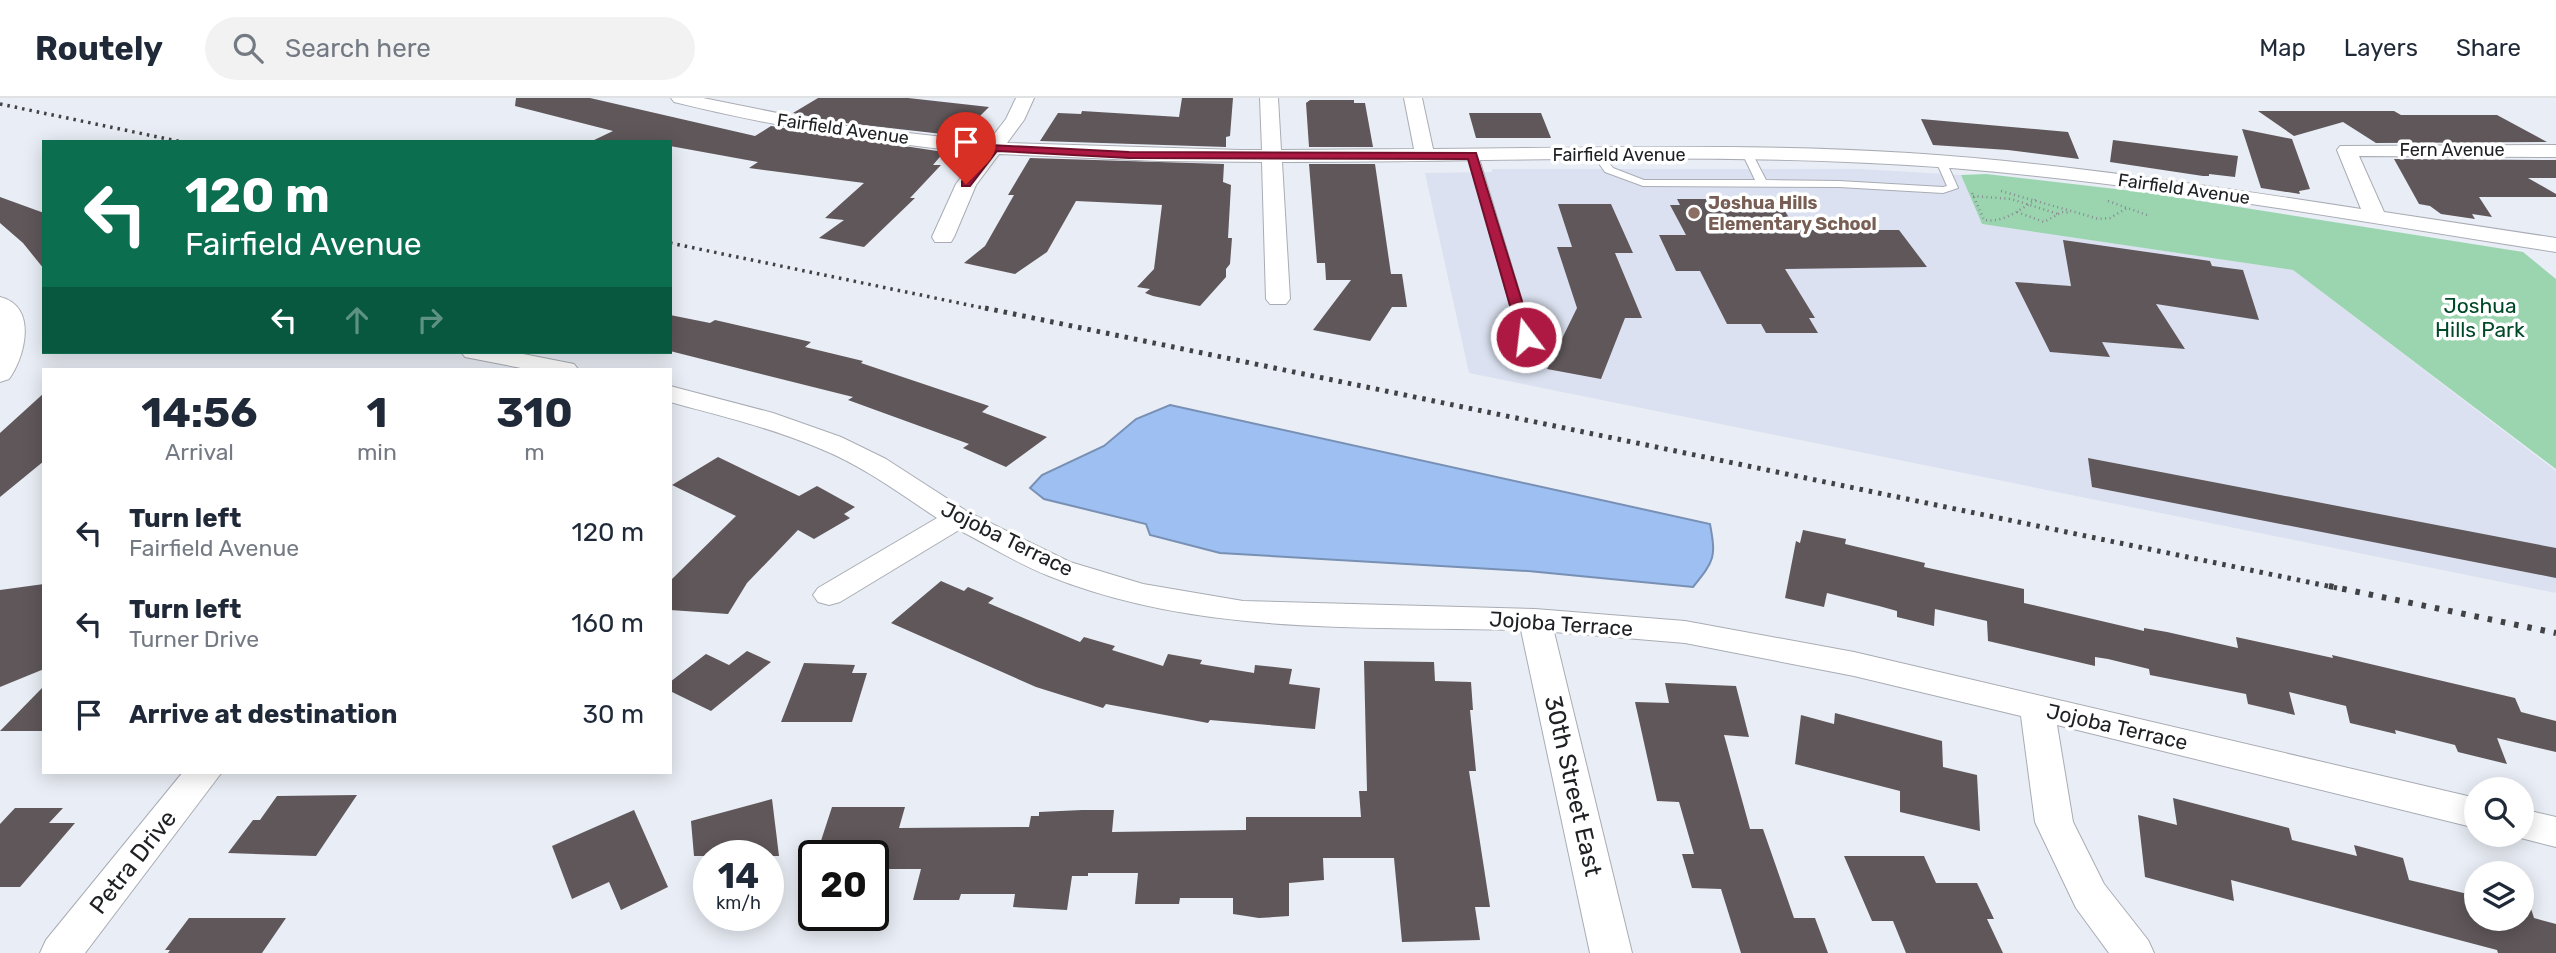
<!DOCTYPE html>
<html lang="en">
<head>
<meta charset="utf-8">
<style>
  :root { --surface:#fff; --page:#f2f2f3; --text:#1f2937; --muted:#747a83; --line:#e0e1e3 }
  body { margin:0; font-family:Rubik,sans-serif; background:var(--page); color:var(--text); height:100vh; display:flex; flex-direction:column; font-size:26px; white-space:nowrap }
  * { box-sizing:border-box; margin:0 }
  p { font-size:23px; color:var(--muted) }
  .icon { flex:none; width:38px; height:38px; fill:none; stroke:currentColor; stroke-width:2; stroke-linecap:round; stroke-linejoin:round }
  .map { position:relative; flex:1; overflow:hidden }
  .panel { position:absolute; left:42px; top:270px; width:630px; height:406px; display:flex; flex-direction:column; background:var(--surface); border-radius:0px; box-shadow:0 4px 18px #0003 }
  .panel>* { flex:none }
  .guide { position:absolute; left:42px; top:42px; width:630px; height:214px; border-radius:0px; box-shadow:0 4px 18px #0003; background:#0b6e4f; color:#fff; overflow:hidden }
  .fabs { position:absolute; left:2464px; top:679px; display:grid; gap:14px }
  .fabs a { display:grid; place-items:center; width:70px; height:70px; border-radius:50%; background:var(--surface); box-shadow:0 4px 18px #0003; font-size:35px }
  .speed { position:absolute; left:693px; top:742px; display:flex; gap:14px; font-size:35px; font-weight:700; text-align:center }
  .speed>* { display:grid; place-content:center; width:91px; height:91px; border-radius:50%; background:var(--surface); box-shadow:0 4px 18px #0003; line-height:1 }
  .speed small { font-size:18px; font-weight:400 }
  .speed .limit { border:4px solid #111; border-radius:10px; background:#fff; color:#111 }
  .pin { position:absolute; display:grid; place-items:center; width:60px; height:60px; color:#fff; margin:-72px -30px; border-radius:50% 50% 50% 0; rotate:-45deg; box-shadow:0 0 7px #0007 }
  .pin .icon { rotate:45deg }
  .me { position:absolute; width:77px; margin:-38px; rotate:345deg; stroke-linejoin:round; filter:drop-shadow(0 0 5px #0008) }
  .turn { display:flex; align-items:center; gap:24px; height:147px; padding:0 28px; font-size:32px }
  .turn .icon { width:91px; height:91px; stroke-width:2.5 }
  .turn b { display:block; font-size:49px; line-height:60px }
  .lanes { display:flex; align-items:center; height:66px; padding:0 28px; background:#0003; justify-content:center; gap:35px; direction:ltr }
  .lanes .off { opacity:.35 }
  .eta { display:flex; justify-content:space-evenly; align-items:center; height:119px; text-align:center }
  .eta b { font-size:42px; font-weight:700; line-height:49px }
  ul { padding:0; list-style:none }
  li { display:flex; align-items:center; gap:21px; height:91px; padding:0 28px }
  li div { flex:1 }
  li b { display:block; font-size:26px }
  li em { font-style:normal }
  header { display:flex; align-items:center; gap:42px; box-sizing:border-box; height:98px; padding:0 35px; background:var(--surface); border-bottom:2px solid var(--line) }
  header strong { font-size:33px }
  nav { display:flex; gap:38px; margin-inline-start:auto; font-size:24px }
  .search { width:490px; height:63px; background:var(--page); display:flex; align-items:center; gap:18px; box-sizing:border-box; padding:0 24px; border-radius:38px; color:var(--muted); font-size:26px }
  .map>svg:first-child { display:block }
  .built { fill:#dbe1f0 }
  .green { fill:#9bd5b0 }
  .water { fill:#9dbff1; stroke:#7890b4; stroke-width:2 }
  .building { fill:#5f575a }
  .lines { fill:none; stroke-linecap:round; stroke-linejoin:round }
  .lane-casing { stroke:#a9acb4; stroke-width:2 }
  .street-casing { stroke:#a9acb4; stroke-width:2 }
  .path { stroke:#888a90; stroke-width:2.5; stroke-dasharray:1 3.5; stroke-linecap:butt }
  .lane { fill:#fff; fill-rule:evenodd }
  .street { fill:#fff; fill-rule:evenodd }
  .rail-far2 { stroke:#414246; stroke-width:3.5; stroke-dasharray:2.5 5; stroke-linecap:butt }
  .rail-far1 { stroke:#414246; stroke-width:5; stroke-dasharray:3.5 6; stroke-linecap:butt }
  .rail { stroke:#414246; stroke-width:6; stroke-dasharray:4.5 9; stroke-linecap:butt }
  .route { fill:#ad1942; stroke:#70102b; stroke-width:2 }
  .education-dot { fill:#8d6e63; stroke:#fff; stroke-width:2.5 }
  .labels { text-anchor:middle; stroke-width:7; stroke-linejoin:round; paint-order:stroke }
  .far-street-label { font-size:18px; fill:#202124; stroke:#fff }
  .far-education-label { font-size:18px; font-weight:bold; fill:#785e54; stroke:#fff; text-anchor:start }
  .park-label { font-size:21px; fill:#004928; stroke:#fff }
  .street-label { font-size:21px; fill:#202124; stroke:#fff }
  .near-street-label { font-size:24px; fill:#202124; stroke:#fff }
</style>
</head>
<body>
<header>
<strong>Routely</strong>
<div class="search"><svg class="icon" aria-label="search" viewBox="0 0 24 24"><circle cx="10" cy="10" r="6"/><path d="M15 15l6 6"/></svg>Search here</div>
<nav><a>Map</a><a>Layers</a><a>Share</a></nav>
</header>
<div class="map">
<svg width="2556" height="855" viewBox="0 0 2556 855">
  <rect width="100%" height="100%" fill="#e9edf5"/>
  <!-- built -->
  <polygon class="built" points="1492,71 1861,71 1961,77 1982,126 2293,172 2556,373 2556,495 1469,275 1425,75 1492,74"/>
  <!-- green -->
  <polygon class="green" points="1986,76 2150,95 2523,154 2556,181 2556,371 2293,172 1982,126 1961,77"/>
  <!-- water -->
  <path class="water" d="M1170,307L1710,426C1716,459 1715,462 1693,489L1528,473L1220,455L1150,437L1146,426L1044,401L1030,390L1042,377L1104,348L1136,321Z"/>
  <!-- building -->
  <g class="building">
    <polygon points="516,0 590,0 755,38 771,28 944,54 933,67 941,67 910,100 915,100 864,149 819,140 844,122 825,120 864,85 749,70 758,64 670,48 670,44 590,44 613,33 515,8"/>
    <polygon points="818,0 908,0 989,9 960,38 837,24 793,15"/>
    <polygon points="1182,0 1233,0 1230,38 1226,39 1226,49 1040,43 1058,15 1081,16 1082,13 1179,19"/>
    <polygon points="1310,2 1354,2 1354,5 1365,5 1373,49 1309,49 1306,5"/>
    <polygon points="2258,13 2394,13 2401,17 2497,17 2547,44 2376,45 2343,24 2294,38"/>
    <polygon points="1469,15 1541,15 1551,40 1476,40"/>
    <polygon points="1921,21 2068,34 2079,61 2008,52 1933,47"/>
    <polygon points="2242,31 2292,41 2310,91 2299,93 2300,96 2261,90"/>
    <polygon points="2113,42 2238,58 2235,79 2209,76 2209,78 2203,78 2110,64"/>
    <polygon points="1030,60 1224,66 1223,84 1231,87 1228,140 1232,140 1230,166 1226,171 1226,179 1200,208 1153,198 1145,195 1150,191 1137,189 1154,171 1162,107 1076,103 1047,154 1015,176 964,165 985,148 1014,97 1008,97"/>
    <polygon points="2394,61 2556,62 2556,80 2528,80 2556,96 2556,99 2479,99 2492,119 2472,116 2475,121 2441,116 2430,108 2419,106"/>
    <polygon points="1309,66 1375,66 1391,176 1402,176 1407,209 1392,209 1370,243 1313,232 1351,182 1326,182 1325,165 1317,165"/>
    <polygon points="0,99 44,115 44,171 23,145 0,125"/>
    <polygon points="1677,101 1777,101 1797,132 1899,132 1927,169 1785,171 1815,220 1809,220 1818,235 1766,235 1761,226 1727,226 1700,173 1676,173 1659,137 1686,137 1670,107 1680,107"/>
    <polygon points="1558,106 1611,106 1633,155 1615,155 1642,220 1625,220 1601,281 1547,271 1577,210 1557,149 1572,149"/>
    <polygon points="2063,142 2210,163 2212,168 2243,172 2259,222 2156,206 2185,251 2102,244 2110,259 2050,254 2015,184 2071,188"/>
    <polygon points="670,217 710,225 715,222 811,244 805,249 863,263 861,265 989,308 982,314 1047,339 1006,369 963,350 969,346 848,302 853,299 670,253"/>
    <polygon points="44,295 44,363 0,399 0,335"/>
    <polygon points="718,359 799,398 817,388 855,409 844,416 850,420 814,441 798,432 747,485 728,516 670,512 670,483 736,418 672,387"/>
    <polygon points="2088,360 2556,450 2556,480 2092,389"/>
    <polygon points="1803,432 1846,441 1845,446 1925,465 1924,469 2024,491 2024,505 2144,533 2144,530 2167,534 2238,550 2236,539 2333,560 2332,557 2515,600 2521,614 2556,623 2556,654 2497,640 2507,666 2458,654 2455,647 2395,632 2396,636 2350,625 2346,608 2289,594 2295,617 2248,606 2246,596 2150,577 2149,571 2108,561 2095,559 2095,568 1988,543 1987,523 1935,511 1934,528 1897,519 1897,513 1879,508 1827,495 1824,509 1785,500 1796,443 1800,445"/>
    <polygon points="941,483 964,493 968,489 994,500 988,505 1080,544 1084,539 1115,548 1112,552 1163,568 1168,556 1202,562 1200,566 1254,575 1255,567 1292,571 1289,586 1320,590 1315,631 1210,622 1208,625 1106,606 1103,610 1036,589 891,525"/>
    <polygon points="44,486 44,571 0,589 0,492"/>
    <polygon points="747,553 771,564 711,613 670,593 670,584 706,556 729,567"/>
    <polygon points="1364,563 1434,564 1435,583 1471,584 1473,612 1470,612 1476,673 1469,673 1490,809 1475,809 1480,842 1402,844 1394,760 1323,760 1324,782 1289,785 1289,818 1259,820 1233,816 1233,800 1180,800 1179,806 1135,806 1138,775 1088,775 1088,778 1072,778 1067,812 1013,809 1015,796 961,796 959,802 913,802 921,771 873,771 873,758 816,758 832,709 905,709 899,730 1029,729 1031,718 1039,718 1039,714 1082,712 1114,712 1112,734 1246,732 1246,719 1361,719 1359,693 1367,693"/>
    <polygon points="804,565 855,567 852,575 867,575 852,624 781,624"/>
    <polygon points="1665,585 1736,588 1749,639 1724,637 1750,731 1763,731 1794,820 1815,820 1828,855 1741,855 1721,791 1692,790 1682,756 1694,756 1679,704 1657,703 1635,604 1669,605"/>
    <polygon points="44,588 44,633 0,633"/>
    <polygon points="1835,615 1942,643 1943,669 1977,677 1980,733 1900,714 1900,693 1795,666 1801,617 1834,626"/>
    <polygon points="357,697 316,758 228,755 253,722 260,722 277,698"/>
    <polygon points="2173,700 2289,730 2292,742 2357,758 2354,747 2403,760 2409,782 2476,798 2476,821 2522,821 2522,788 2524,789 2534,820 2556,826 2556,855 2498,855 2497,852 2231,782 2234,803 2145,779 2138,717 2177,727"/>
    <polygon points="772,701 779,758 694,758 691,723"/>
    <polygon points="15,710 63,710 49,725 75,725 20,789 0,789 0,726"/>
    <polygon points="634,712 668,789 621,812 609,784 572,801 552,748"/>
    <polygon points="1844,758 1924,758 1936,785 1977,785 1994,821 1987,821 2003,855 1906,855 1893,823 1872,823"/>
    <polygon points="189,820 286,820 262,855 168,855 170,852 165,852"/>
  </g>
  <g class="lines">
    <defs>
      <g id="lane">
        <polygon points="1469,55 1478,57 1533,239 1531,242 1526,243 1519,239 1468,57"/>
        <polygon points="1594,55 1602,55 1613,70 1644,82 1755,82 1743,57 1748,54 1753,57 1766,82 1839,83 1943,89 1947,88 1936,63 1941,60 1946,63 1958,90 1943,95 1839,89 1643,88 1605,74 1593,57"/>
      </g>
      <g id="street">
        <path d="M671,0H703L837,27L988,44L1006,21L1016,0H1034L1024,22L1007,45L1240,52H1262L1260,0H1278L1281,52L1414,51L1404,0H1422L1433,51C1592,50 1751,45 1909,55C2061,65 2211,88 2361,111L2337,52L2340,48L2556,47V59L2359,58L2384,114L2556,140V154C2355,123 2154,86 1951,70C1728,53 1504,64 1282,64L1290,201L1286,206H1270L1266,201L1262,64L1159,63L999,56L976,87L954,139L951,144H935L932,139L956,86L980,55C876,45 775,29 674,4Z"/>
        <path d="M0,199C38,208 25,259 9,281L0,284Z"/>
        <polygon points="461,254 513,254 574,266 578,271 526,271 465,259"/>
        <path d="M670,288L773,315L841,339L886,361L968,414L1070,464L1143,486L1243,503L1535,511L1685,523L1854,554L2476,700V730L2057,627L2073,724L2104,786L2148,842L2154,855H2109L2076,810L2035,724L2021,618L1854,578L1685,545L1554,534L1632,855H1590L1521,532C1363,528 1198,538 1049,478C1018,466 988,447 959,432L840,504L829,507L818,504L813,497L818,490L937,420C899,395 863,368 821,351C772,330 721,318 670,304Z"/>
        <polygon points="183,674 222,674 85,855 40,855 46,842"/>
        <polygon points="2522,711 2556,719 2556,749 2509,737 2522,737"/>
      </g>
    </defs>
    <!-- lane casing -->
    <use href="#lane" class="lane-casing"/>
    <!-- street casing -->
    <use href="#street" class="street-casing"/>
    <!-- path -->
    <g class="path">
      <polyline points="2001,93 2099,121 2110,120 2127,110"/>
      <path d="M1972,95L1984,122C2005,125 2020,111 2037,101"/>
      <polyline points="1973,98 2011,101 2058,116"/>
      <polyline points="2108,103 2147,117"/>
      <polyline points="2017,114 2044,124 2062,114 2071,115"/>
    </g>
    <!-- lane -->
    <use href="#lane" class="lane"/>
    <!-- street -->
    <use href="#street" class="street"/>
    <!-- rail-far2 -->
    <g class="rail-far2">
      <polyline points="0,6 182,44"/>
      <polyline points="670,145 993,212"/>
    </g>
    <!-- rail-far1 -->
    <polyline class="rail-far1" points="985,210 2337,490"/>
    <!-- rail -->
    <polyline class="rail" points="2329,488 2556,535"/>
  </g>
  <!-- route -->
  <polygon class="route" points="990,47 1129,54 1476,55 1533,239 1526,243 1519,239 1468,61 1129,60 997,53 970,88 962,88 962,83"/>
  <!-- markers -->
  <circle class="education-dot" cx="1694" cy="115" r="7"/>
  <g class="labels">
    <!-- far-street labels -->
    <g class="far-street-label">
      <text transform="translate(843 31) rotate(8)" y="6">Fairfield Avenue</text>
      <text x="2452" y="58">Fern Avenue</text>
      <text x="1619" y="63">Fairfield Avenue</text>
      <text transform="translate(2184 91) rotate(8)" y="6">Fairfield Avenue</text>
    </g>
    <!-- far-education labels -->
    <g class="far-education-label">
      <text x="1708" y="111">Joshua Hills<tspan x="1708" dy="21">Elementary School</tspan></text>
    </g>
    <!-- park labels -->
    <g class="park-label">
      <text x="2480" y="215">Joshua<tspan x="2480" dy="24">Hills Park</tspan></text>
    </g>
    <!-- street labels -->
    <g class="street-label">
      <text transform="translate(1007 441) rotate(26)" y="7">Jojoba Terrace</text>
      <text transform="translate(1561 526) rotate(4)" y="7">Jojoba Terrace</text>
      <text transform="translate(2117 629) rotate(13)" y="7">Jojoba Terrace</text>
    </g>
    <!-- near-street labels -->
    <g class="near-street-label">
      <text transform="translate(1573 688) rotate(77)" y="8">30th Street East</text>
      <text transform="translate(133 764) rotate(-52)" y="8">Petra Drive</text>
    </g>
  </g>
</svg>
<div class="fabs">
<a><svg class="icon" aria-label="search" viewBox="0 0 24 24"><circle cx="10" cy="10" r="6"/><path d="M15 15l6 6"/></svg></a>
<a><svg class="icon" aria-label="layers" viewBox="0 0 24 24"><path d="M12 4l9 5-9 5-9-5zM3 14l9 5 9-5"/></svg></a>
</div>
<div class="speed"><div>14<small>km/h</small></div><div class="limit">20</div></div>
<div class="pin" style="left:966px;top:86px;background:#d93025"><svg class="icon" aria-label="arrive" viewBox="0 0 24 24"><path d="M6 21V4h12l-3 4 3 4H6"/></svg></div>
<svg class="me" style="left:1526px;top:239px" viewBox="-20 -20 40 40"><circle r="17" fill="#ad1942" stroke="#fff" stroke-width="3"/><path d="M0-11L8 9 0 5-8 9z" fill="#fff"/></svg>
<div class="guide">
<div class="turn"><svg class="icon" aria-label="left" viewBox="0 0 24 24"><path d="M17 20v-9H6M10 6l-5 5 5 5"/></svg><div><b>120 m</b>Fairfield Avenue</div></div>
<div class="lanes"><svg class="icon" aria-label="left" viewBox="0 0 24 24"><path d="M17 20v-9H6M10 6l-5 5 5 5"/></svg><svg class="icon off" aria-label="ahead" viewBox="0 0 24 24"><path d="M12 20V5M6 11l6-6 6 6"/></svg><svg class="icon off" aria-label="right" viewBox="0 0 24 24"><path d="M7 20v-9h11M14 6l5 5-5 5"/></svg></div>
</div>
<section class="panel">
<div class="eta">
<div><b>14:56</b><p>Arrival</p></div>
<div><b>1</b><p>min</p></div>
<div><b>310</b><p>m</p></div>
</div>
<ul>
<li><svg class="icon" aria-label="left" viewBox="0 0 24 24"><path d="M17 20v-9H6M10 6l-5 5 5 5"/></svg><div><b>Turn left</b><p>Fairfield Avenue</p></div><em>120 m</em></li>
<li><svg class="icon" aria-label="left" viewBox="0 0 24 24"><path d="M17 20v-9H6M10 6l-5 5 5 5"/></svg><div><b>Turn left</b><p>Turner Drive</p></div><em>160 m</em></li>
<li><svg class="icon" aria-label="arrive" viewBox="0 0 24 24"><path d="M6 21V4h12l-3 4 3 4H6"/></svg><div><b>Arrive at destination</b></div><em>30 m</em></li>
</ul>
</section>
</div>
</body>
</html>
